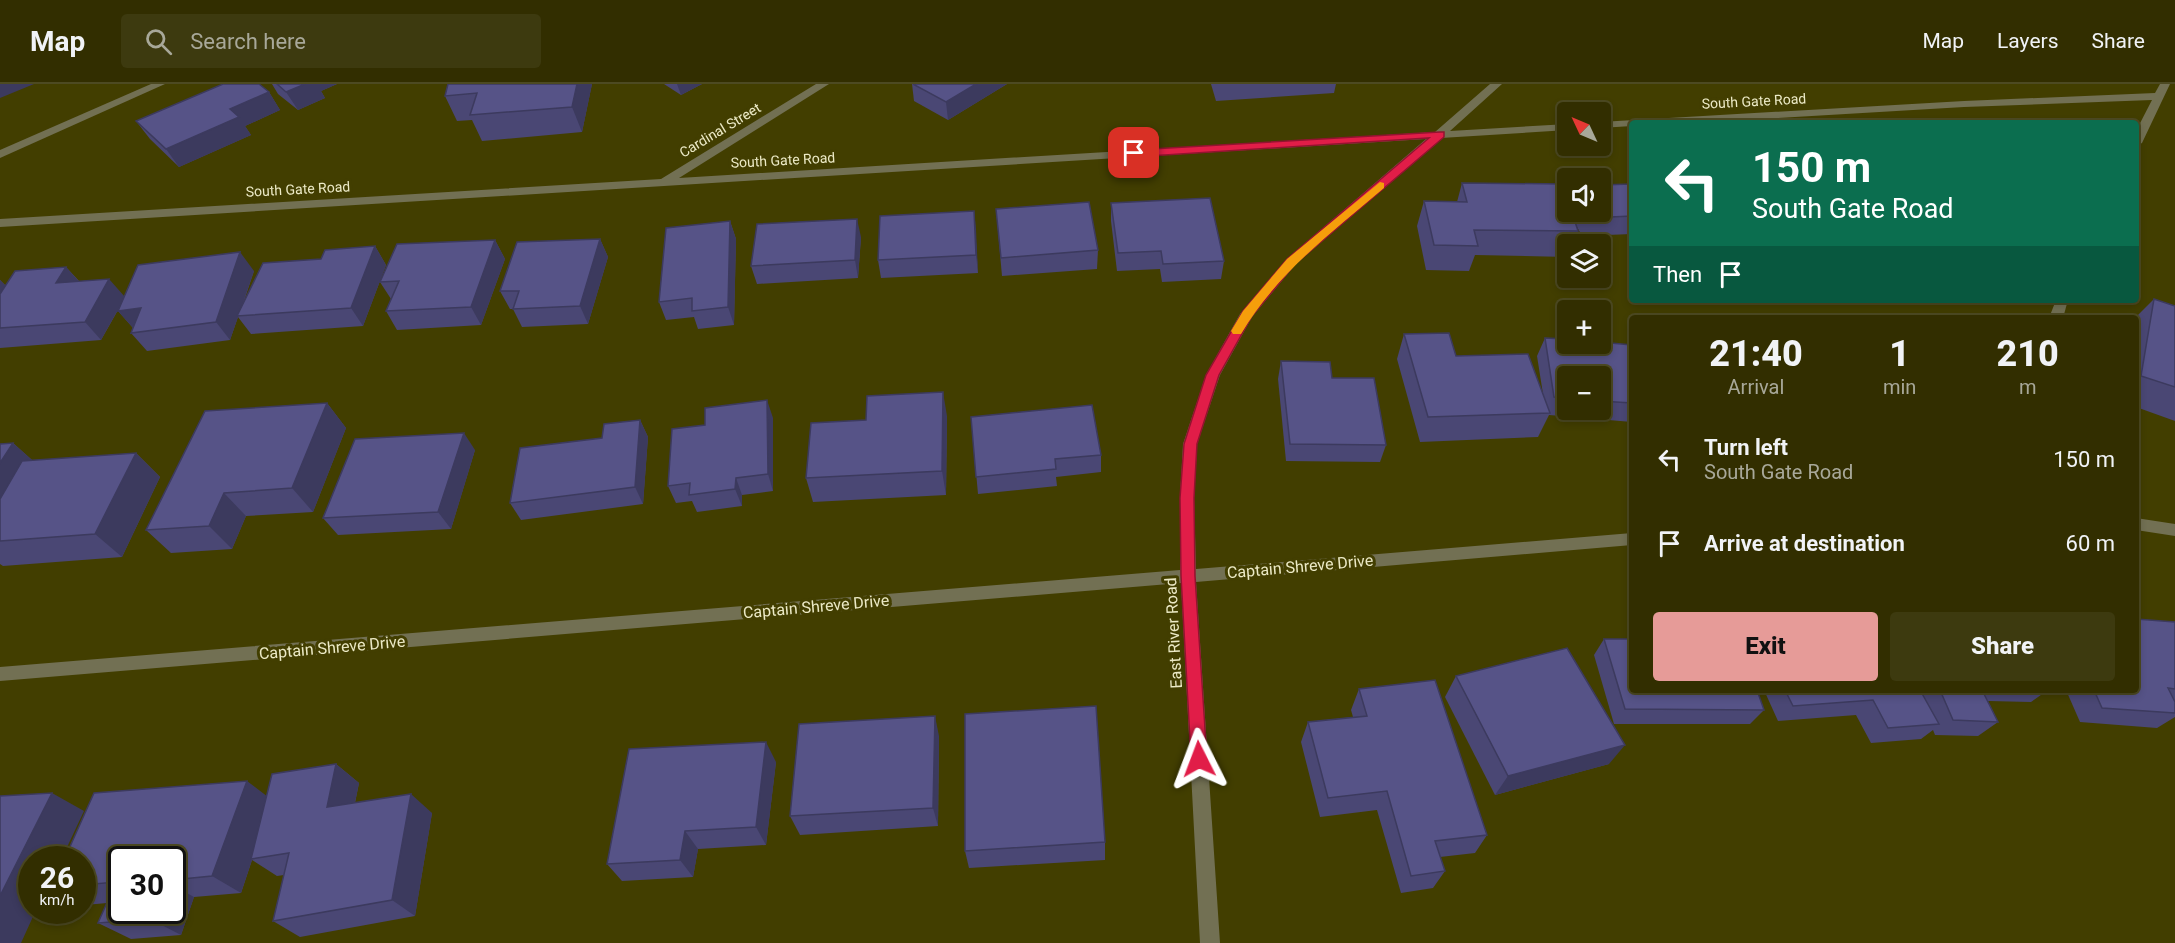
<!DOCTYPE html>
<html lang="en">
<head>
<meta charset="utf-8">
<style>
  :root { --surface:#322e00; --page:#3d3a0f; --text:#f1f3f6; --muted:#a8a899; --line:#4d4a22; --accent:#e69b98 }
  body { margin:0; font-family:Roboto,sans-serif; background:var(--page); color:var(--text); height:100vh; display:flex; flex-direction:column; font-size:22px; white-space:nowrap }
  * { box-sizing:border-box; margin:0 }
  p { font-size:20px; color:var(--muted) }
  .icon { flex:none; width:33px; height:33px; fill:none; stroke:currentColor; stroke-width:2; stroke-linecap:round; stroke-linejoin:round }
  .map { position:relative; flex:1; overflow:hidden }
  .sheet { position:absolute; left:1629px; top:231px; width:510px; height:378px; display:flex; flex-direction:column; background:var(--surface); border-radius:6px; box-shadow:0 3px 9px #0003,0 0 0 2px var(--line) }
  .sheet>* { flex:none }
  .guide { position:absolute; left:1629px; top:36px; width:510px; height:183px; border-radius:6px; box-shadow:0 3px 9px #0003,0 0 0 2px var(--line); background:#0b6e4f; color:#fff; overflow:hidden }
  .needle { width:39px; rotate:314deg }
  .buttons { position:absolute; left:1557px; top:18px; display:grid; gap:12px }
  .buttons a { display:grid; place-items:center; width:54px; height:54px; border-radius:6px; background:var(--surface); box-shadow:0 3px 9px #0003,0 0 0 2px var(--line); font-size:30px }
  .speed { position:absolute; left:18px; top:762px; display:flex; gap:12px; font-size:30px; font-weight:700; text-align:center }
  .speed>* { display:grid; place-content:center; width:78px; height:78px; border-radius:50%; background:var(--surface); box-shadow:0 3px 9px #0003,0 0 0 2px var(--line); line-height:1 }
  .speed small { font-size:15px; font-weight:400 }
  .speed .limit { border:3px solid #111; border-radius:9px; background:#fff; color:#111 }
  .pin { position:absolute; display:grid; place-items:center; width:51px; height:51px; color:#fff; margin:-26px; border-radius:12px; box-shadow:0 3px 9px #0006 }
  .me { position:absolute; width:66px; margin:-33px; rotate:357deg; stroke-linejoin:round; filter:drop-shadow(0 0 4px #0008) }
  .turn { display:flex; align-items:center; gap:21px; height:126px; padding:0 24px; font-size:27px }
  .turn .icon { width:78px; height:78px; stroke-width:2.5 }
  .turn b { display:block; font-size:42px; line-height:51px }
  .then { display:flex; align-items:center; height:57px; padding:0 24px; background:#0003; gap:12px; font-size:22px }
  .eta { display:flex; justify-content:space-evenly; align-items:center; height:102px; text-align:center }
  .eta b { font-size:36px; font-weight:800; line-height:42px }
  .primary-button { display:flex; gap:12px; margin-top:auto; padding:12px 24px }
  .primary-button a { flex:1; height:69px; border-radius:6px; background:var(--accent); color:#111; font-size:24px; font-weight:800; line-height:69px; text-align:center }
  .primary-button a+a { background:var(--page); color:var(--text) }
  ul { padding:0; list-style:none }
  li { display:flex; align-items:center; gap:18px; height:84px; padding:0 24px }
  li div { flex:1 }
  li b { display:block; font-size:22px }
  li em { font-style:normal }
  header { display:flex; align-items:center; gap:36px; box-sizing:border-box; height:84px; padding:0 30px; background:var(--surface); border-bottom:2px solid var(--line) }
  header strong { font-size:28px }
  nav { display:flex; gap:33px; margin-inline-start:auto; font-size:21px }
  .search { width:420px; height:54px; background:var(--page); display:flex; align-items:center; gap:15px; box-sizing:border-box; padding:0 21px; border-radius:6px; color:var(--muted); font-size:22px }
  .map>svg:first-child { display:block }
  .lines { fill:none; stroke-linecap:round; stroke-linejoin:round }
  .minor { fill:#727053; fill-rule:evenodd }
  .wall { fill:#4a4774; fill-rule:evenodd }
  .shaded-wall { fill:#3c3a5e }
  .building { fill:#565387; stroke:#3c3a5e; stroke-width:1.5 }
  .route { fill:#e11d48; stroke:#92132f; stroke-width:1.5 }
  .slow { fill:#f59e0b }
  .labels { text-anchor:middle; stroke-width:6; stroke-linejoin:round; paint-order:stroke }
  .far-street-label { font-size:14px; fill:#eceac6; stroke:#423e00 }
  .street-label { font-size:16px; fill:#eceac6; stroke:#423e00 }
</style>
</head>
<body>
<header>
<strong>Map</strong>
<div class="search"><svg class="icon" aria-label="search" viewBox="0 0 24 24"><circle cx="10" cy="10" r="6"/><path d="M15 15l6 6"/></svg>Search here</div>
<nav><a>Map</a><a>Layers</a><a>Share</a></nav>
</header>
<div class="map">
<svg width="2175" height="859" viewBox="0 0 2175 859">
  <rect width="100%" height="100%" fill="#423e00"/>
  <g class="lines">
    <!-- minor -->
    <g class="minor">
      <polygon points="151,0 165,0 0,74 0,66"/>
      <polygon points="816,0 829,0 679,94 1435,48 1490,0 1502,0 1450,47 1568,40 1568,46 1441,54 1295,181 1252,233 1220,291 1197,360 1194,414 1196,485 1632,449 1632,461 1196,498 1220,859 1200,859 1181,499 0,597 0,583 1180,486 1180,414 1183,360 1206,291 1240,230 1287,175 1426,55 0,143 0,135 661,95"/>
      <polygon points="2160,0 2170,0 2142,59 2136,62 2136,47 2152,16 1964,23 1696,39 1632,39 1632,42 1600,44 1600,38 1964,17 2155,9"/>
      <polygon points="2056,216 2068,216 2063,234 2049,234"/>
      <polygon points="2136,434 2175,440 2175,452 2136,446"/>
    </g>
  </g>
  <!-- wall -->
  <g class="wall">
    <polygon points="272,0 337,0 321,7 325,14 298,26 278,10"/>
    <polygon points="448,0 592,0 582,48 482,57 472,36 457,37 445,12"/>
    <polygon points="664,0 702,0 681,11"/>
    <polygon points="912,0 1007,0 948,36 914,17"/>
    <polygon points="1211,0 1336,0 1334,9 1216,17"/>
    <polygon points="269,8 280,26 245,42 251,51 179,83 150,55 136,37"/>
    <polygon points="1462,99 1568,128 1600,128 1632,100 1632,150 1582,152 1576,141 1578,147 1573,160 1568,160 1568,173 1475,171 1469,187 1426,186 1417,142 1424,117 1457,118"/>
    <polygon points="1111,119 1224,177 1221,195 1162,198 1160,185 1117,187 1111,137"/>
    <polygon points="996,125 1098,166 1097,185 1002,192"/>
    <polygon points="974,127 978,189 881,194 878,176"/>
    <polygon points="730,137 736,155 734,241 698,245 694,233 666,236 659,218"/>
    <polygon points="861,153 858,194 757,200 751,182"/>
    <polygon points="600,155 608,173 588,240 522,243 513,225 510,225 500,207"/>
    <polygon points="495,156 505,175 481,241 397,246 386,227 391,215 380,198"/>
    <polygon points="375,162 386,181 363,242 251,250 238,233 230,256 147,267 131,249 133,244 118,227 122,219 101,256 0,264 0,196 5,201 66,183 79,197 124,213 254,187 241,226 321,175"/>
    <polygon points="2154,215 2175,222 2175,337 2136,323 2136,234 2135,234"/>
    <path d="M1404,250L1456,272L1543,310L1537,272L1545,254L1632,261V338L1549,331L1538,353L1420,358L1397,275ZM1568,292H1600V326H1568Z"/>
    <polygon points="1281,277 1332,294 1386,361 1380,378 1286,377 1278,295"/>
    <polygon points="327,319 346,344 313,428 246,432 232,465 171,469 146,446"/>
    <polygon points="947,332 946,411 813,418 806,394 866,336"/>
    <polygon points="971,333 1101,371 1101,388 1056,393 1057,402 978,410"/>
    <polygon points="773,334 773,407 742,411 742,422 697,428 692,417 676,419 668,402"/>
    <polygon points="640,336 648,353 643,420 521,436 510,419 602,354"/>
    <polygon points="13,359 33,377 136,369 160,393 122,473 3,482 0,480 0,360"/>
    <polygon points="475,366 451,445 338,451 323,434"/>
    <polygon points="2175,538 2175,633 2157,644 2080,638 2066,606 2136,606"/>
    <polygon points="1604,555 1764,626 1750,640 1614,640 1594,571"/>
    <polygon points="1456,592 1609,680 1495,711 1445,613"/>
    <polygon points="1359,605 1487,751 1475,769 1440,773 1445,787 1433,804 1401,809 1377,726 1320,733 1301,658 1308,638 1353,633 1351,626"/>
    <polygon points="1764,606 2048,606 2031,618 1988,617 1998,638 1978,652 1935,651 1933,646 1921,655 1871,659 1856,631 1778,637"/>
    <polygon points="939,652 938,742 800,751 790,732"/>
    <polygon points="776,678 766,761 698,765 693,793 622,797 607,780"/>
    <path d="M336,680L359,699L355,719L432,729L415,832L300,853L273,837L284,791L277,792L252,776L241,809L194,813L181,851L131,855L98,839L107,819L85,821L82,820V776L267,712ZM122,776H172V826Z"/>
    <polygon points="1105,758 1105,776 969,784 965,767"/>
  </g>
  <!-- shaded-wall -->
  <g class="shaded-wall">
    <polygon points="0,0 34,0 0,14"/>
    <polygon points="305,0 337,0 321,7 325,14 298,26 286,8"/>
    <polygon points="577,0 592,0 582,48 572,23"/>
    <polygon points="677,0 702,0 681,11"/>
    <polygon points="976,0 1007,0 948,36 946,18"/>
    <polygon points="269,8 280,26 245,42 251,51 179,83 166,65 230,25"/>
    <polygon points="974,127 976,145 978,189 976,171"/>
    <polygon points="857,135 861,153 858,194 855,176"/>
    <polygon points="730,137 736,155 734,241 728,223"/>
    <polygon points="600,155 608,173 588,240 580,222"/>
    <polygon points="495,156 505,175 481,241 471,223"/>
    <polygon points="375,162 386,181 363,242 351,224"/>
    <polygon points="240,168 254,187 230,256 216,238"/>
    <polygon points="66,183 82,201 56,199"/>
    <polygon points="109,195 125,213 101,256 85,238"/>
    <polygon points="0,196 9,205 0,221"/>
    <polygon points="141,224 134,245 118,227"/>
    <polygon points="943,308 947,332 946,411 942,387"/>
    <polygon points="767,316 773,334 773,407 768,390"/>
    <polygon points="327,319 346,344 313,428 292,404"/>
    <polygon points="640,336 648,353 643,420 635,403"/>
    <polygon points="464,349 475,366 451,445 438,428"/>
    <polygon points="13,359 40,383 0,448 0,379"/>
    <polygon points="136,369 160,393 122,473 95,450"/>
    <polygon points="736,394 742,411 742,422 735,405"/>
    <polygon points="224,409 246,432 232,465 209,442"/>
    <polygon points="935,632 939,652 938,742 933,724"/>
    <polygon points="766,658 776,678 766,761 756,743"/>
    <polygon points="1625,661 1609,680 1495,711 1508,692"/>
    <polygon points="336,680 359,699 350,742 327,723"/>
    <polygon points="247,697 272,716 251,775 252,776 241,809 212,792"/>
    <polygon points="52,709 84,727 61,776 32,776 32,826 36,826 21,859 0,859 0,812"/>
    <polygon points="411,710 432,729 415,832 392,816"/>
    <polygon points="685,747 698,765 693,793 680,776"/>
    <polygon points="172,801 194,813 181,851 150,835 153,826 172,826"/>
  </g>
  <!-- building -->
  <g class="building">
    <polygon points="223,0 259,0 269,8 230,25 239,33 166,65 136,37"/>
    <polygon points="277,0 305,0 286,8"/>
    <polygon points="448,0 577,0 572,23 470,31 477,9 445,12"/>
    <polygon points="913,0 976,0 946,18"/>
    <polygon points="1462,99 1563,100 1568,114 1568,128 1572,128 1578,147 1474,146 1478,162 1434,161 1424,117 1467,118"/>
    <polygon points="1632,100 1632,132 1589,134 1586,128 1600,128 1600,101"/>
    <polygon points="1210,114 1224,177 1163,180 1161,167 1118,169 1111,119"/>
    <polygon points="1089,118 1098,166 1001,174 996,125"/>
    <polygon points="974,127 976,171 878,176 880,132"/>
    <polygon points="857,135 855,176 751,182 757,140"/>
    <polygon points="730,137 728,223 692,227 692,214 659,218 666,144"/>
    <polygon points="600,155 580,222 513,225 519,207 500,207 517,158"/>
    <polygon points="495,156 471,223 386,227 399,197 380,198 397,160"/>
    <polygon points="375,162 351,224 237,232 263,179 321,175 325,166"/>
    <polygon points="240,168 216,238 131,249 141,224 118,227 138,181"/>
    <polygon points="66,183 56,199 109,195 85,238 0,244 0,210 15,187"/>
    <polygon points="2154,215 2175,222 2175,303 2141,292"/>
    <polygon points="1925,230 1928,234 1834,234"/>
    <polygon points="1449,249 1456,272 1528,270 1550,329 1428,333 1404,250"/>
    <polygon points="1545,254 1568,255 1568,260 1600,260 1600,258 1632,261 1632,319 1600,317 1600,292 1568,292 1568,314 1554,313"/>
    <polygon points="1281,277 1330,278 1332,294 1374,294 1386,361 1290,360"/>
    <polygon points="943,308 942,387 806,394 811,339 866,336 867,312"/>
    <polygon points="767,316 768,390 736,394 735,405 689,411 690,399 668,402 672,345 705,341 705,324"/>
    <polygon points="327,319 292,404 224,409 209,442 146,446 205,327"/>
    <polygon points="1092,321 1101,371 1055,375 1056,385 976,393 971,333"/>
    <polygon points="640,336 635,403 510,419 520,364 602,354 604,340"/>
    <polygon points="464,349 438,428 323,434 355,355"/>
    <polygon points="13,359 0,379 0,360"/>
    <polygon points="136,369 95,450 0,457 0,415 22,377"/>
    <polygon points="2136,535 2175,538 2175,605 2168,604 2175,618 2175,629 2102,624 2094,606 2136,606"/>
    <polygon points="1604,555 1632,555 1632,606 1757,606 1764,626 1625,625"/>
    <polygon points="1567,564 1625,661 1508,692 1456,592"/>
    <polygon points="1435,596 1487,751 1435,757 1445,787 1411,792 1387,707 1328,714 1308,638 1367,632 1359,605"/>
    <polygon points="1785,606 1920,606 1939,640 1888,644 1873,616 1793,622"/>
    <polygon points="1940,606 1982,606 1998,638 1953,636"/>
    <polygon points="1096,622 1105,758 965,767 965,630"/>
    <polygon points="935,632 933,724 790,732 799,640"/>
    <polygon points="766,658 756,743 685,747 680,776 607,780 629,665"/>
    <polygon points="336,680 327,723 411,710 392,816 273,837 289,769 251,775 272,690"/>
    <polygon points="247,697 212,792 172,796 172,776 122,776 122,826 153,826 150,835 98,839 116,798 82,801 82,776 64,776 94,709"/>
    <polygon points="52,709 0,812 0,712"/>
  </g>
  <!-- route -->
  <polygon class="route" points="1440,48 1444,48 1444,53 1295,180 1252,232 1219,291 1197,360 1194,414 1195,492 1207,675 1204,680 1199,683 1193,680 1191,675 1181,492 1180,414 1184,360 1206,291 1243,227 1287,175 1429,54 1134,73 1129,69 1134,66"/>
  <!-- slow -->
  <path class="slow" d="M1380,98L1384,99V104C1332,148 1276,190 1241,250H1233L1231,247L1243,227L1287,175Z"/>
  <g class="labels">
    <!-- far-street labels -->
    <g class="far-street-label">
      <text transform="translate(1754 17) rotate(-3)" y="5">South Gate Road</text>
      <text transform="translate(720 46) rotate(-31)" y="5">Cardinal Street</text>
      <text transform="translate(783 76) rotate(-3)" y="5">South Gate Road</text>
      <text transform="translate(298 105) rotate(-3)" y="5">South Gate Road</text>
    </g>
    <!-- street labels -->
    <g class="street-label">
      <text transform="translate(1300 482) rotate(-5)" y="6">Captain Shreve Drive</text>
      <text transform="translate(816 522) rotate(-5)" y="6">Captain Shreve Drive</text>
      <text transform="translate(1173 549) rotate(-93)" y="6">East River Road</text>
      <text transform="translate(332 563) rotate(-5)" y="6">Captain Shreve Drive</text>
    </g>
  </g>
</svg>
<div class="buttons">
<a><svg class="needle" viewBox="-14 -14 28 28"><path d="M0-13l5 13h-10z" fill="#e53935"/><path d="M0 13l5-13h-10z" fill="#a8a899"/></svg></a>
<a><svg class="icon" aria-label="sound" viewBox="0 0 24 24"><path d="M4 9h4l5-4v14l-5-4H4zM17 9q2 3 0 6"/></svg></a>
<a><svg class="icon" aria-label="layers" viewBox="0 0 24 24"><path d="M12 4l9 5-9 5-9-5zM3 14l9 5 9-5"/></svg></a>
<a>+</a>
<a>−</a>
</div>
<div class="speed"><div>26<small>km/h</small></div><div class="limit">30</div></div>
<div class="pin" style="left:1134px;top:69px;background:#d93025"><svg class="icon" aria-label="arrive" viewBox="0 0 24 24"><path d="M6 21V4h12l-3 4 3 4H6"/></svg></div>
<svg class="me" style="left:1199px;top:675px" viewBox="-20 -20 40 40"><path d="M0-17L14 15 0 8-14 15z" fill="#e11d48" stroke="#fff" stroke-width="4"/></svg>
<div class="guide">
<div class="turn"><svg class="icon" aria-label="left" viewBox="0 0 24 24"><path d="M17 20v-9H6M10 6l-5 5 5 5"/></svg><div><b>150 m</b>South Gate Road</div></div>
<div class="then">Then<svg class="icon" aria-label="arrive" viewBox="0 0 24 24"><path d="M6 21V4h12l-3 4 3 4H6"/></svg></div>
</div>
<section class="sheet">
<div class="eta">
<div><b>21:40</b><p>Arrival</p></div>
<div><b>1</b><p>min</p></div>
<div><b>210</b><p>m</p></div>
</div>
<ul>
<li><svg class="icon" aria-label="left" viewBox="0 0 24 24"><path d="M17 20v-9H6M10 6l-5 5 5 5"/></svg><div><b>Turn left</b><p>South Gate Road</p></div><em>150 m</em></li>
<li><svg class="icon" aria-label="arrive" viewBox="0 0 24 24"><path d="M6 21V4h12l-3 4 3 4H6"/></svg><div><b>Arrive at destination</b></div><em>60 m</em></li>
</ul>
<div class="primary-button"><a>Exit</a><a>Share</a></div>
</section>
</div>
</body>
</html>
